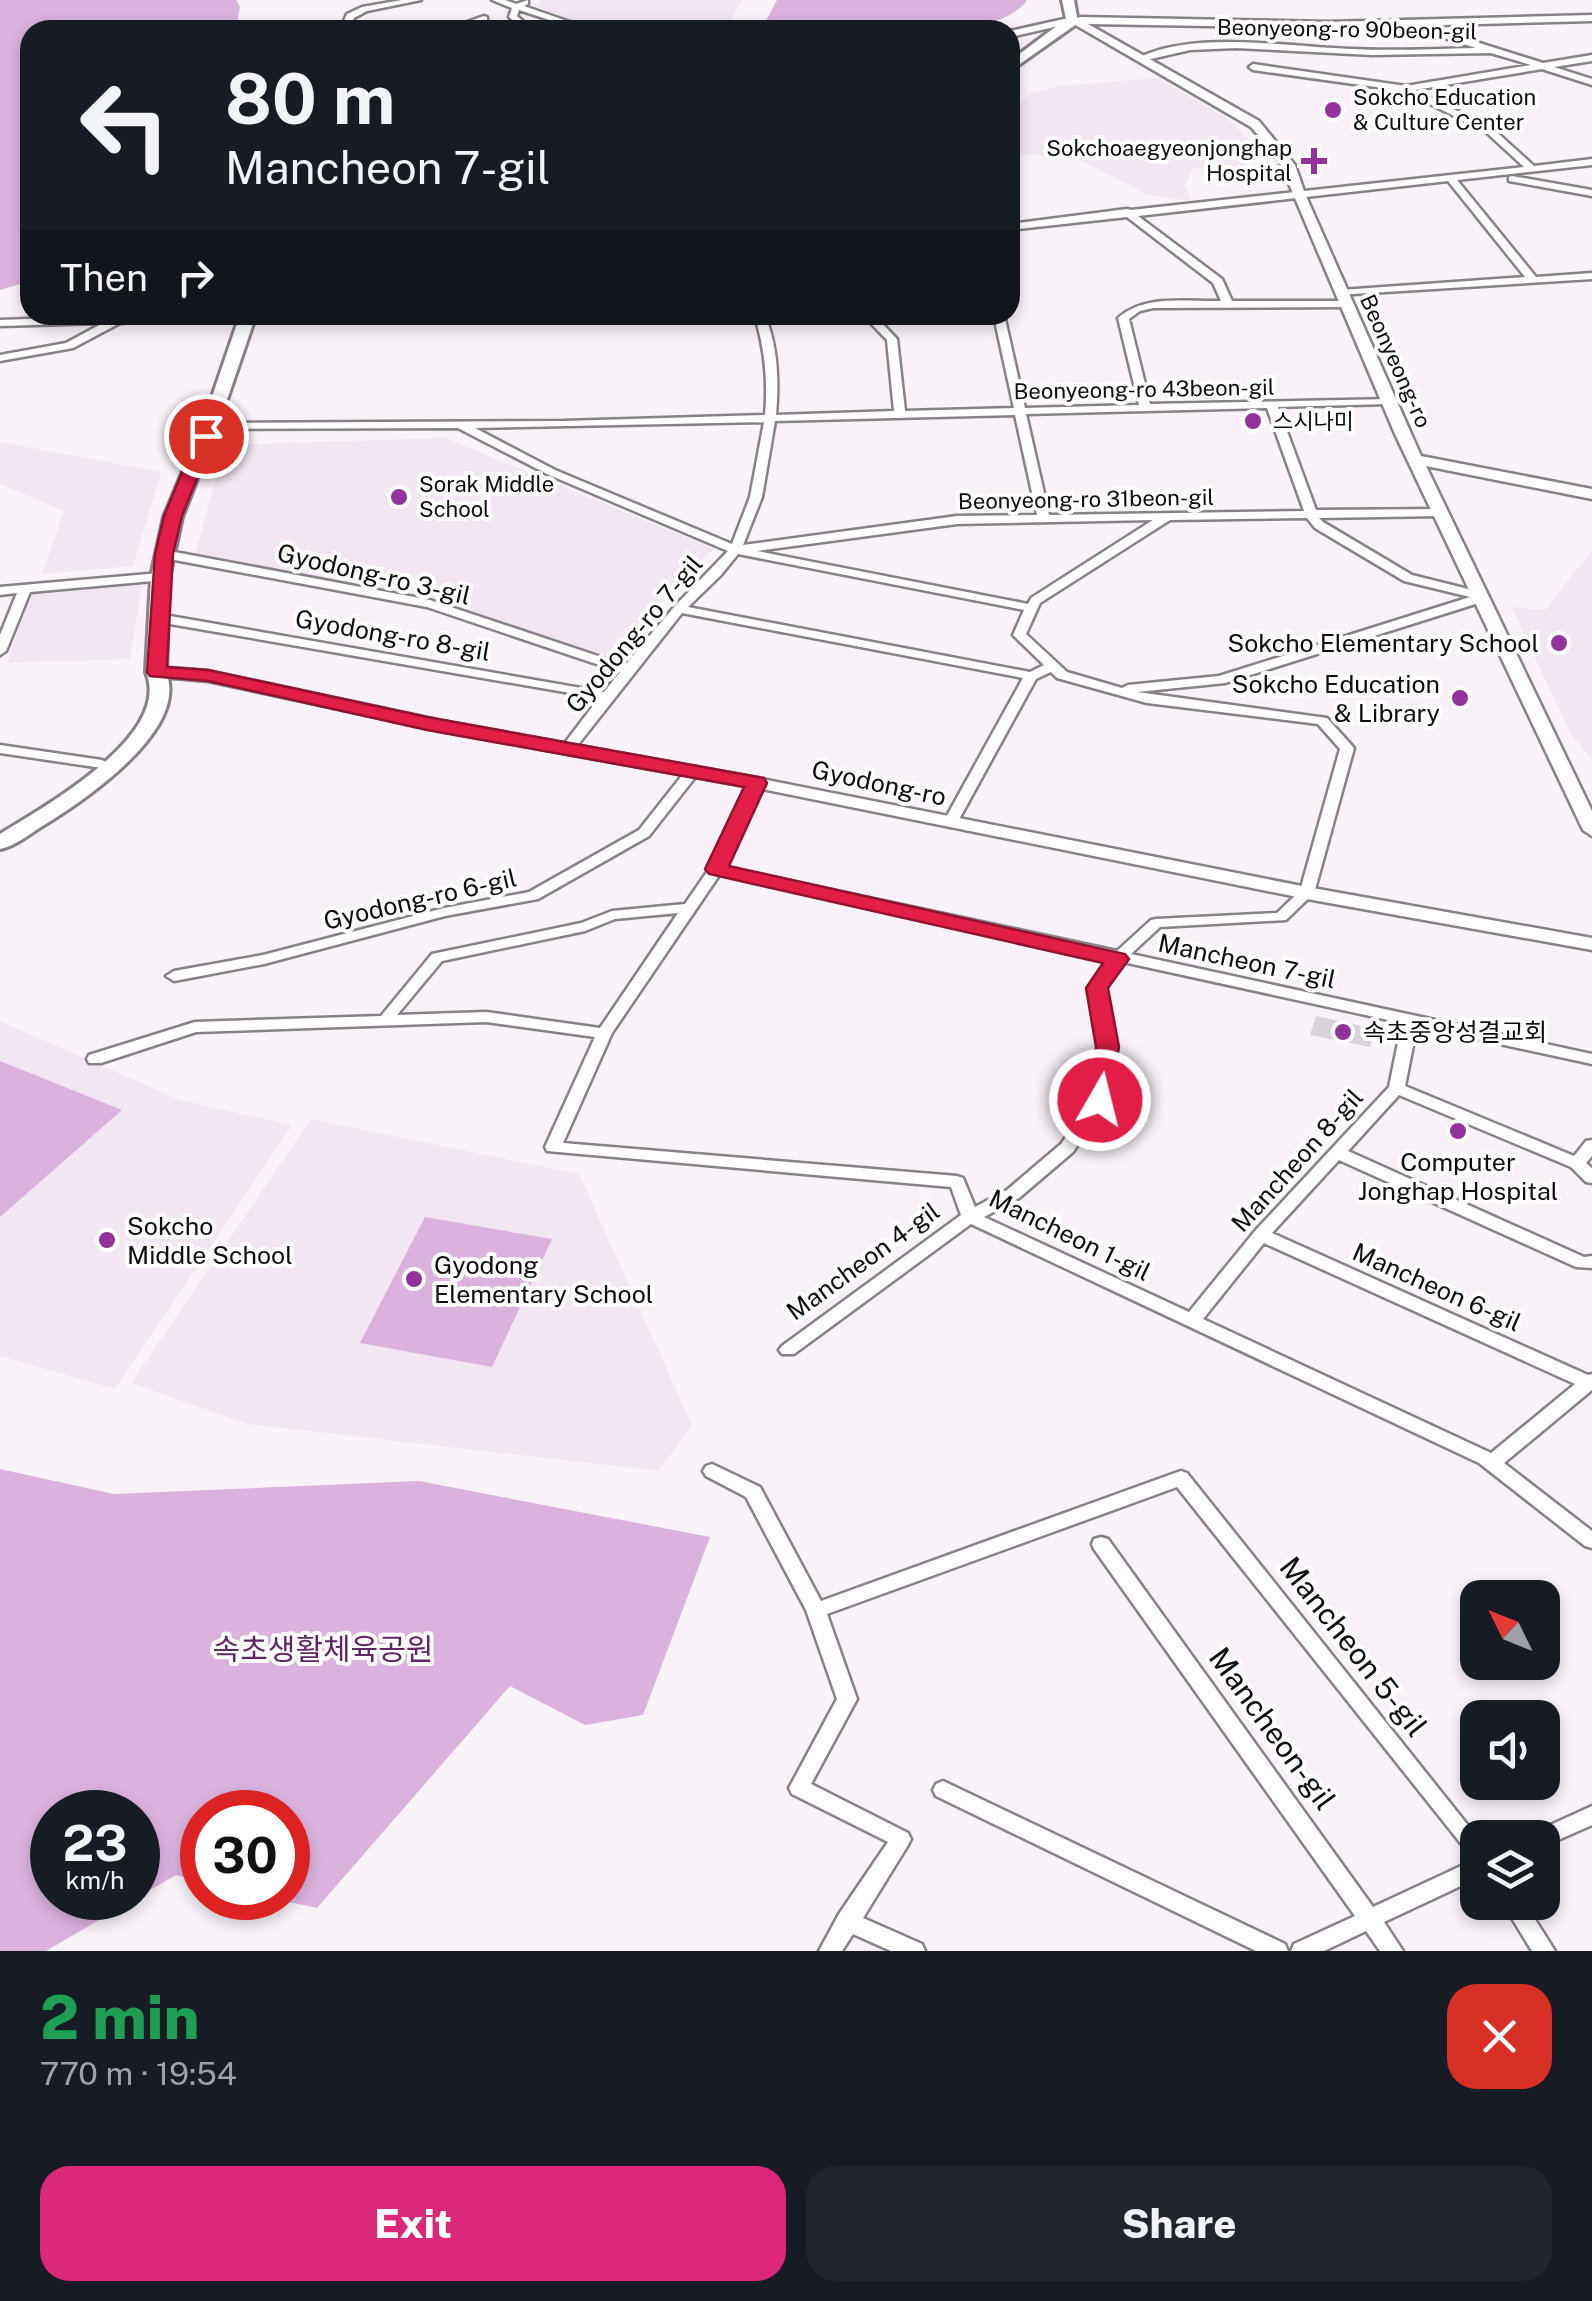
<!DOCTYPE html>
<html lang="en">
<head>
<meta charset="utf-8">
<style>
  :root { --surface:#171b24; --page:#20242c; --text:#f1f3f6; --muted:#9ea1a6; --accent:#db2777 }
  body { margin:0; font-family:"Public Sans","Noto Sans KR",sans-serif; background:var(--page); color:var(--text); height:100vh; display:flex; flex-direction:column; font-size:38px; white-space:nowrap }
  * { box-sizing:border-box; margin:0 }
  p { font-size:32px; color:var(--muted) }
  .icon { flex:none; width:55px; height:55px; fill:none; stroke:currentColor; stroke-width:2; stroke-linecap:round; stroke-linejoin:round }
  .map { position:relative; height:1951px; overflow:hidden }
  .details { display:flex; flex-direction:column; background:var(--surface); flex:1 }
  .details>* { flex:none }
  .guide { position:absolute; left:20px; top:20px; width:1000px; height:305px; border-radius:30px; box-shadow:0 5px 15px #0003; background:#171b24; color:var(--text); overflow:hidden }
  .needle { width:65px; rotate:313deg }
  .buttons { position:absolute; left:1460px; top:1580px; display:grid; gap:20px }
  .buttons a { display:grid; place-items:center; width:100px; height:100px; border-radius:20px; background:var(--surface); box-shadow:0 5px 15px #0003; font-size:50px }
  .speed { position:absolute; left:30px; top:1790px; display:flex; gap:20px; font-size:50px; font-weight:700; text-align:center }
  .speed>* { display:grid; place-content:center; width:130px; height:130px; border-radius:50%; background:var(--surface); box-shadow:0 5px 15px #0003; line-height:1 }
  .speed small { font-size:25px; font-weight:400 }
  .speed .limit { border:15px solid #d22; background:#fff; color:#111 }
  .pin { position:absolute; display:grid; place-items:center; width:85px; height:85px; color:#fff; margin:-42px; border:5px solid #fff; border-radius:50%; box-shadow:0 2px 10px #0007 }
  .me { position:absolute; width:110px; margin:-55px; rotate:8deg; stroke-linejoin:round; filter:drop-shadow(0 0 8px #0008) }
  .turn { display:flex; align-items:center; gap:35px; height:210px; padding:0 40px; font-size:45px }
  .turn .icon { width:130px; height:130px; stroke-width:2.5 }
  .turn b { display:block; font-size:70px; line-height:85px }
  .then { display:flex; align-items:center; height:95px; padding:0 40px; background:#0003; gap:20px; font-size:38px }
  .round { display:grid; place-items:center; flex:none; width:105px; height:105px; border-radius:30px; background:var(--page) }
  .headline { display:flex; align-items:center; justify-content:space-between; height:170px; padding:0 40px }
  h1 { font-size:60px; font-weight:800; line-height:75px; color:#1e9e55 }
  .action { display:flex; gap:20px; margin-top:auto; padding:20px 40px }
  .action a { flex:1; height:115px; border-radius:30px; background:var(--accent); color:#fff; font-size:40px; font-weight:800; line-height:115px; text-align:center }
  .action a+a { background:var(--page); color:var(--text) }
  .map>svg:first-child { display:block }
  .built { fill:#f2e6f2 }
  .green { fill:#dab3dd }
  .building { fill:#d9d4da }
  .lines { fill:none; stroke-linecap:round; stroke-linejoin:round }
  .minor-casing { stroke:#878288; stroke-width:5 }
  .tertiary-casing { stroke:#878288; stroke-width:5 }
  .secondary-casing { stroke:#878288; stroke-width:6 }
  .minor { fill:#fff; fill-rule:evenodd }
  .tertiary { fill:#fff; fill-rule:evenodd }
  .secondary { fill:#fff; fill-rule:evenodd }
  .route { fill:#e11d48; stroke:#92132f; stroke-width:2.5 }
  .poi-dot { fill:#92329b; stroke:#fff; stroke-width:4 }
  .labels { text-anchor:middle; stroke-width:8; stroke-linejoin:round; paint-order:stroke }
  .far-street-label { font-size:22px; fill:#0f0d0f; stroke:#fff }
  .far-poi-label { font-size:22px; fill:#0f0d0f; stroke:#fff; text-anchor:start }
  .street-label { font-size:25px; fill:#0f0d0f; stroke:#fff }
  .poi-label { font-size:25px; fill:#0f0d0f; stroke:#fff; text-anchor:start }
  .near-street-label { font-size:30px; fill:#0f0d0f; stroke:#fff }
  .near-park-label { font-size:30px; fill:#5f2664; stroke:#fff }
</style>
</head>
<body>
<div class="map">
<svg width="1592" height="1951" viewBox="0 0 1592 1951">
  <rect width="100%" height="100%" fill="#f9f3f9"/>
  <!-- built -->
  <g class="built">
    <polygon points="540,0 742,0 728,25 701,30 585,25 536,6"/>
    <polygon points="1157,78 1228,119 1265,155 1233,172 1193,168 1185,185 1191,201 1148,195 1075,158 1010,153 1010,117 1030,93 1060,86"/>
    <polygon points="445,438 714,549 609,657 422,599 195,555 225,445"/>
    <polygon points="0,442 161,472 133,566 42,574 64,511 0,484"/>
    <polygon points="1592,550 1592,760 1571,734 1511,607 1545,610"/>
    <polygon points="143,581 130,659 7,663 32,591"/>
    <polygon points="0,1021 180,1100 292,1125 115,1389 0,1356"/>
    <polygon points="311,1119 579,1174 692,1425 659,1471 247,1424 131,1383"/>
  </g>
  <!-- green -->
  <g class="green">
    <polygon points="0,0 236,0 240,7 236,30 30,30 30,281 0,290"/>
    <path d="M777,0H1026V2C1006,24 973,27 944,30H761Z"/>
    <polygon points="0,1061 122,1110 0,1217"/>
    <polygon points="425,1217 552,1239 492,1367 360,1343"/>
    <polygon points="0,1469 114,1494 419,1481 710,1537 643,1715 585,1725 510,1686 317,1908 271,1898 288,1898 288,1812 202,1812 202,1881 176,1875 138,1897 138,1812 52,1812 52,1898 137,1898 46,1951 0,1951"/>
  </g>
  <!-- building -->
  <polygon class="building" points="1316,1016 1376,1029 1370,1047 1310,1035"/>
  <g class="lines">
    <defs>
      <g id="minor">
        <polygon points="402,0 421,0 367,11 354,18 348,30 340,30 347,14 362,7"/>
        <polygon points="492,0 505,0 516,4 528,0 528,4 524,6 593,30 580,30 519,10 517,16 533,30 524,30 509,17 512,8"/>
        <polygon points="484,16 487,17 487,21 457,30 444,30"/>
        <polygon points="1073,17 1076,18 1076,22 1010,37 1010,31"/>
        <path d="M1407,20L1543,63L1592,55V61L1554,67L1592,79V85L1542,69L1415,90L1492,128L1534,166L1592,159V165L1457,180L1536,277L1592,273V279L1337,295V291L1341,290L1525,277L1448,181L1138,216L1222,279L1232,301H1345L1350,304L1345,307L1153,308L1140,311L1129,319L1150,404L1392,399V403L1388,404L1278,407L1316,510L1444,509V515L1440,516L1319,518L1323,522L1412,575L1484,593L1487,598L1485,601L1225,683L1137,692L1327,718L1354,748L1314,893L1286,920L1160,927L1131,954L1592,1054V1064L1417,1026L1405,1086L1574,1156L1586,1141L1592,1140V1156L1586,1163L1592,1168V1183L1586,1182L1571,1167L1399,1095L1348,1151L1584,1257L1592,1256V1268L1576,1267L1339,1160L1272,1233L1588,1375L1592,1374V1390L1504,1463L1592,1531V1548L1585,1546L1479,1463L971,1224L794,1354H782L779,1350L782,1346L961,1215L951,1187L547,1151L545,1147L595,1037L486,1022L196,1032L101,1063H89L87,1059L89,1055L195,1022L381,1016L432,954L581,923L612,911L685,904L709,869L750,783L757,779L764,783L724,867L1117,951L1151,920L1156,919L1277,913L1300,891L1340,749L1318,724L1147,703L1057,678L1051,672L1036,679L957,823L950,827L943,823L1023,678L682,613L573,751L568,752L561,748L599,698L170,624L164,620L170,616L604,692L620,672L427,607L164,558L158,554L164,550L430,600L625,665L674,607L728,551L547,474L458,428L210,429L204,426L210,423L564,421L765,415C768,382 765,351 756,320L747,315L765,316C778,347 779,381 776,415L894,411L887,340L863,315H874L897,339L905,411L1014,408L995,321L987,315H1000L1005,319L1025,408L1139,405L1118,318C1145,294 1187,302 1221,301L1213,283L1127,217L1010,230V224L1127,209L1131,210L1524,167L1486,132L1404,91L1253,70L1249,67L1253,64L1406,86L1531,65L1491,53L1372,55L1236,48L1190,50L1142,61L1138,58C1194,30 1289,47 1352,49C1393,51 1434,49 1476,48L1404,25L1403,23ZM1267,408L1304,511L1049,515L1026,414ZM1015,415L1037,515L957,516L743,545L762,497L775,421ZM764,422L750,497L732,544L555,470L475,428ZM1307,518L1315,528L1404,581L1470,597L1219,676L1128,685L1122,688L1067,672L1026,634L1040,603L1170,520ZM1153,520L1031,598L1028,604L757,551L957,524ZM738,554L1024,610L1013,635L1044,665L1030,672L688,607L721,575ZM720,874L1110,959L1089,988L1100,1047L1092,1100L1061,1144L1007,1190L975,1207L963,1178L957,1176L563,1143L612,1033ZM678,913L600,1028L486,1012L397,1015L442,961L585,931L615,919ZM1123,962L1402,1023L1389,1087L1255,1231L1189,1312L984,1217L1019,1198L1073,1152L1108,1100L1116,1047L1105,988ZM1264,1243L1575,1384L1491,1453L1203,1319Z"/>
        <polygon points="1512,176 1592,190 1592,196 1509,181 1509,177"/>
        <polygon points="141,315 185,315 180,318 120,323 73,348 0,361 0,355 66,343 103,323 0,326 0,320"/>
        <polygon points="160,573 164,574 164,580 30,592 6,651 0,655 0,635 17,593 0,595 0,587"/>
        <polygon points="0,745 102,760 109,764 102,768 0,753"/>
        <polygon points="693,767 700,771 649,836 538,899 445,916 264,964 174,981 166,976 174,971 263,955 444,908 529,892 639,830 688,768"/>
        <polygon points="712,1464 760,1487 821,1601 1175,1473 1181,1471 1187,1473 1478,1838 1478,1878 1384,1922 1403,1951 1380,1951 1366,1931 1324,1951 1291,1951 1294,1944 1355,1916 1094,1549 1092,1544 1094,1539 1101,1537 1108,1539 1373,1907 1474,1860 1177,1487 827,1614 857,1699 811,1784 908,1833 911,1839 908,1845 863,1918 922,1944 925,1951 891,1951 853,1934 842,1951 819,1951 839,1914 888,1842 792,1794 789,1788 837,1699 806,1610 746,1497 706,1476 703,1471 706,1466"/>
        <polygon points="943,1781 1285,1944 1288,1951 1256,1951 936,1796 933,1790 936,1784"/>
        <polygon points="1592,1806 1592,1825 1542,1847 1542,1838 1532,1838 1535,1832"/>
        <polygon points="1502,1902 1524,1902 1555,1951 1532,1951"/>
      </g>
      <g id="tertiary">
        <polygon points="1592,15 1592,21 1328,28 1088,24 1259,121 1295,165 1305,194 1421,456 1592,489 1592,499 1426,466 1592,811 1592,836 1583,830 1395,434 1278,158 1251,127 1067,20 1080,17 1328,22"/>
        <polygon points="156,667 208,671 442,721 757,778 1307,887 1592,938 1592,950 1307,899 757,788 442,731 208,681 150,676 147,672"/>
      </g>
      <g id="secondary">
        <polygon points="1062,0 1074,0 1078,23 1010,71 1010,61 1066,19"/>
        <path d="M240,315H256L218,426L182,517L169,577L166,672C190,730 82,802 41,827C28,835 15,846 0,849V834C43,807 173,736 146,672L151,577L164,517L202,426Z"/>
      </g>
    </defs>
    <!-- minor casing -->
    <use href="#minor" class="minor-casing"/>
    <!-- tertiary casing -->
    <use href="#tertiary" class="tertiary-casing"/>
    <!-- secondary casing -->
    <use href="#secondary" class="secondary-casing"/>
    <!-- minor -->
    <use href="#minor" class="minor"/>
    <!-- tertiary -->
    <use href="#tertiary" class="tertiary"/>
    <!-- secondary -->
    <use href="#secondary" class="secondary"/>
  </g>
  <!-- route -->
  <polygon class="route" points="206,431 214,436 182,516 173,554 167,667 208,670 427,717 764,778 767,783 729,866 1125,954 1129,959 1108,988 1119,1047 1109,1105 1092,1105 1088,1100 1096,1047 1086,988 1103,963 709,874 705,869 744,787 427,730 208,681 150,676 147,672 155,554 164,516 197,436"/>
  <!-- markers -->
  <g class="poi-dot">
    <circle cx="1333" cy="110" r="10"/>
    <path d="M1309 146h10v10h10v10h-10v10h-10v-10h-10v-10h10z"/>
    <circle cx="1253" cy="421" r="10"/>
    <circle cx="399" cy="497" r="10"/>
    <circle cx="1559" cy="643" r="10"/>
    <circle cx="1460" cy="698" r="10"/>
    <circle cx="1343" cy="1032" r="10"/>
    <circle cx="1458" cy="1131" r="10"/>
    <circle cx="107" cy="1240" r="10"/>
    <circle cx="414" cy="1279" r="10"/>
  </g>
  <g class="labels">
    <!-- far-street labels -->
    <g class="far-street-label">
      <text transform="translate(1347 29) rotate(1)" y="8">Beonyeong-ro 90beon-gil</text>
      <text transform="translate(1396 361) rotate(66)" y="8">Beonyeong-ro</text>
      <text transform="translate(1144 389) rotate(-1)" y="8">Beonyeong-ro 43beon-gil</text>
      <text transform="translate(1086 499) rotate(-1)" y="8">Beonyeong-ro 31beon-gil</text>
    </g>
    <!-- far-poi labels -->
    <g class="far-poi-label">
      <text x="1353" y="105">Sokcho Education<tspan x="1353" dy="25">&amp; Culture Center</tspan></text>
      <text x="1292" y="156" text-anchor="end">Sokchoaegyeonjonghap<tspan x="1292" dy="25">Hospital</tspan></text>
      <text x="1273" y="429">스시나미</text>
      <text x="419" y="492">Sorak Middle<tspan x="419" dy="25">School</tspan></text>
    </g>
    <!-- street labels -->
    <g class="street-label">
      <text transform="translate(374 574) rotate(13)" y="9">Gyodong-ro 3-gil</text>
      <text transform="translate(634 634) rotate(-50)" y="9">Gyodong-ro 7-gil</text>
      <text transform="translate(393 635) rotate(10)" y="9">Gyodong-ro 8-gil</text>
      <text transform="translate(879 783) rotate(12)" y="9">Gyodong-ro</text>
      <text transform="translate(420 899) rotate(-13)" y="9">Gyodong-ro 6-gil</text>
      <text transform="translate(1247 961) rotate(12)" y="9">Mancheon 7-gil</text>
      <text transform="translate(1297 1160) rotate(-48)" y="9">Mancheon 8-gil</text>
      <text transform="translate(1070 1235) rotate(26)" y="9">Mancheon 1-gil</text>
      <text transform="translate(863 1261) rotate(-36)" y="9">Mancheon 4-gil</text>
      <text transform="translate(1437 1287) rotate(24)" y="9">Mancheon 6-gil</text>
    </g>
    <!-- poi labels -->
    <g class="poi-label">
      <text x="1539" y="652" text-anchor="end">Sokcho Elementary School</text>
      <text x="1440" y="693" text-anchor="end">Sokcho Education<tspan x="1440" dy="29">&amp; Library</tspan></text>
      <text x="1363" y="1041">속초중앙성결교회</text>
      <text x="1458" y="1171" text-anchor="middle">Computer<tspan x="1458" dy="29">Jonghap Hospital</tspan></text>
      <text x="127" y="1235">Sokcho<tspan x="127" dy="29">Middle School</tspan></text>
      <text x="434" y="1274">Gyodong<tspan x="434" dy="29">Elementary School</tspan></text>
    </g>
    <!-- near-street labels -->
    <g class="near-street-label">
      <text transform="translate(1353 1647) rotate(52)" y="10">Mancheon 5-gil</text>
      <text transform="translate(1272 1729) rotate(54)" y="10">Mancheon-gil</text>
    </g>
    <!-- near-park labels -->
    <g class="near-park-label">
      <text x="323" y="1660">속초생활체육공원</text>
    </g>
  </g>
</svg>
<div class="buttons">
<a><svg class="needle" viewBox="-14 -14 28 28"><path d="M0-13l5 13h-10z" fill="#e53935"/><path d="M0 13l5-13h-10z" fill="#9ea1a6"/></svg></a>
<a><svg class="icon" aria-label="sound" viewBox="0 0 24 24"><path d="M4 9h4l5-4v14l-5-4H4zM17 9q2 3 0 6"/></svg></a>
<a><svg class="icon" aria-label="layers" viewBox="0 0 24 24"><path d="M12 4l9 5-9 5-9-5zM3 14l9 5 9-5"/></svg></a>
</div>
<div class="speed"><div>23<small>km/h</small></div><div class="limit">30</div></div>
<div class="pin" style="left:206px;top:436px;background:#d93025"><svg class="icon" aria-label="arrive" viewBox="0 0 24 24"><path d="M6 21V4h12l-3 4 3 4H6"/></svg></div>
<svg class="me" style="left:1100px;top:1100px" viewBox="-20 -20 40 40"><circle r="17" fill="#e11d48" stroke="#fff" stroke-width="3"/><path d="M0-11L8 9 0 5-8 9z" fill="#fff"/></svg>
<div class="guide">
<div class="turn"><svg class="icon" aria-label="left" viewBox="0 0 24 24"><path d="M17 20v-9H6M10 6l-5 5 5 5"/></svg><div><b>80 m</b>Mancheon 7-gil</div></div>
<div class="then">Then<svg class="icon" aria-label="right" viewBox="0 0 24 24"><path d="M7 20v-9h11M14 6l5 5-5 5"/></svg></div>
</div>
</div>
<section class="details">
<div class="headline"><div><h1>2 min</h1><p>770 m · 19:54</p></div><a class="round" style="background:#d93025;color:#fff"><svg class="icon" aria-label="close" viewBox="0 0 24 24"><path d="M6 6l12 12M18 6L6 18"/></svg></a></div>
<div class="action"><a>Exit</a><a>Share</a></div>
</section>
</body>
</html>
